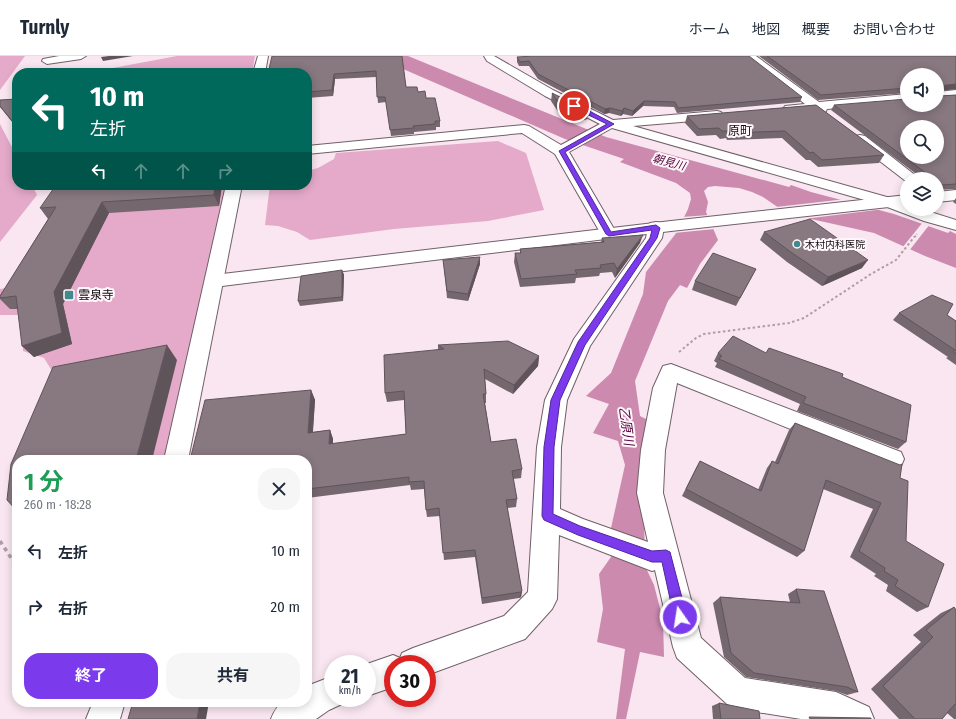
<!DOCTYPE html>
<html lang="ja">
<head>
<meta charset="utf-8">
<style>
  :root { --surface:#fff; --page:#f6f6f7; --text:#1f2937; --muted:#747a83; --line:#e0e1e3; --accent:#7c3aed }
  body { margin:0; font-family:"Fira Sans Condensed","Noto Sans JP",sans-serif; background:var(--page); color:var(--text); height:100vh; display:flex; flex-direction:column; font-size:15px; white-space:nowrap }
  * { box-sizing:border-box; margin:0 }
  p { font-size:13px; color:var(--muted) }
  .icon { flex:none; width:22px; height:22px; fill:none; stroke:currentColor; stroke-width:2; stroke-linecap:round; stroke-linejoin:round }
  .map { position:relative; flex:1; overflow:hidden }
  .side { position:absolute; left:12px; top:399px; width:300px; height:252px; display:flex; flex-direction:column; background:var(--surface); border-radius:16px; box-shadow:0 2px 10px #0003 }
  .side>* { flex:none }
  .guide { position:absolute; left:12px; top:12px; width:300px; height:122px; border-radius:16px; box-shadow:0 2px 10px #0003; background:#00695c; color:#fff; overflow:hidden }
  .tools { position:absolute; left:900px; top:12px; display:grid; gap:8px }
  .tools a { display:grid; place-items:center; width:44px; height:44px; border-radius:50%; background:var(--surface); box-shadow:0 2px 10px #0003; font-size:20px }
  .speed { position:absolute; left:324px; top:599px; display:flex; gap:8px; font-size:20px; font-weight:700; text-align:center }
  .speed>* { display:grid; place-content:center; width:52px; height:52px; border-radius:50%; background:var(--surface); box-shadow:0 2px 10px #0003; line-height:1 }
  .speed small { font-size:10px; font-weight:400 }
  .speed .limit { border:6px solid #d22; background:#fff; color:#111 }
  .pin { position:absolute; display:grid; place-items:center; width:34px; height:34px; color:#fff; margin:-17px; border:2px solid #fff; border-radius:50%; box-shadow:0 1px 4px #0007 }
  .me { position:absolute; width:44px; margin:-22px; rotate:347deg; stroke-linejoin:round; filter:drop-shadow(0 0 3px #0008) }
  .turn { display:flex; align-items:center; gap:14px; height:84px; padding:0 12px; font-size:18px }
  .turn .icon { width:52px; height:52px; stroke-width:2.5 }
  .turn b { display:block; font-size:28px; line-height:34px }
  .lanes { display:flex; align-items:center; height:38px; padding:0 12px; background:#0003; justify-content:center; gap:20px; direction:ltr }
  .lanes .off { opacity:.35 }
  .round { display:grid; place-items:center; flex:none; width:42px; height:42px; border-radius:16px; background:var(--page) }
  .headline { display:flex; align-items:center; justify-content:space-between; height:68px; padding:0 12px }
  h1 { font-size:24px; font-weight:700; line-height:30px; color:#1e9e55 }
  .primary-button { display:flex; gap:8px; margin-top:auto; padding:8px 12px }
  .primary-button a { flex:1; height:46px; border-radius:16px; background:var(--accent); color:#fff; font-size:16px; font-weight:700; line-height:46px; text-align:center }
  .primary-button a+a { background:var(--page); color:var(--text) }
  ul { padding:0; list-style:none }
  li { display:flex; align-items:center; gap:12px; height:56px; padding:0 12px }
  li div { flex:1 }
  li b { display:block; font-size:15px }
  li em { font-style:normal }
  header { display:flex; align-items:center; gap:24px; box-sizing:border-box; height:56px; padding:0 20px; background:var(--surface); border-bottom:1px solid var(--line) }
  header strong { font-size:19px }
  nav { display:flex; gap:22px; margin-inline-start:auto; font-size:14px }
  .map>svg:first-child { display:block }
  .green { fill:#e5aaca }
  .water { fill:#cc8aaf }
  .pier { fill:#f9e6f0 }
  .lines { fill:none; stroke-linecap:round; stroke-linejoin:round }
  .minor-casing { stroke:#706068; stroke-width:2 }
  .tertiary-casing { stroke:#706068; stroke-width:2 }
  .path-far2 { stroke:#ac9ea5; stroke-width:1.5; stroke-dasharray:1.5 1.5; stroke-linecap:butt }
  .path-far1 { stroke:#ac9ea5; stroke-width:2; stroke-dasharray:2.5 2.5; stroke-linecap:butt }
  .path { stroke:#ac9ea5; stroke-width:3.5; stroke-dasharray:4 4; stroke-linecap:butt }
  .minor { fill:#fff; fill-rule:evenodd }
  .tertiary { fill:#fff; fill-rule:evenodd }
  .wall { fill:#75676e }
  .shaded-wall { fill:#5f545a }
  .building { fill:#887880; stroke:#5f545a; fill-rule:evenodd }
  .route { fill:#7c3aed; stroke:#51269a }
  .poi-dot { fill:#428a8c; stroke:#fff7fb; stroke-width:1.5 }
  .labels { text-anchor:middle; stroke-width:4; stroke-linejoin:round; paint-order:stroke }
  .far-poi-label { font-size:10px; fill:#120c0f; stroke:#fff7fb; text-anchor:start }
  .far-water-label { font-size:11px; font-style:italic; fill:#510139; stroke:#fff7fb }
  .far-quarter-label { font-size:12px; fill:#120c0f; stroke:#fff7fb }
  .poi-label { font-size:12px; fill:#120c0f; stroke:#fff7fb; text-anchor:start }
  .water-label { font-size:13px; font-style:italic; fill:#510139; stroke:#fff7fb }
</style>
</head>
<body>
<header>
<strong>Turnly</strong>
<nav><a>ホーム</a><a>地図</a><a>概要</a><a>お問い合わせ</a></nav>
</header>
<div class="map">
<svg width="956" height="663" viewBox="0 0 956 663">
  <rect width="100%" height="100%" fill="#f9e6f0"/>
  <!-- green -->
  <g class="green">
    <polygon points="0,0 25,0 0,34"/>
    <polygon points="177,0 255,0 252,17 86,17"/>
    <polygon points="0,68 17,101 17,129 32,129 37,139 0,186"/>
    <polygon points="498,85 526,97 544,154 488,165 394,173 310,184 297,176 278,170 265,169 270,129 307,129 307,115 318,112 334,103 336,97"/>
    <polygon points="72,129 228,129 167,404 19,404 54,318 44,302 23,295 23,259 0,259 0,233 24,229"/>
  </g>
  <!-- water -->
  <polygon class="water" points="373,0 408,0 606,81 789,131 791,129 811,136 894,158 948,177 950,175 956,178 956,212 925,200 874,177 811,163 779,152 763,141 752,136 739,132 715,130 708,131 704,135 708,146 706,156 718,184 700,208 687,232 680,229 668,245 635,325 640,360 650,365 644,457 645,510 654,529 663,564 664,601 640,596 626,663 616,663 625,593 597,586 603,553 599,518 611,501 611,472 625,409 618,385 593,377 609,348 586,340 611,317 643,238 646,216 677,176 688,153 691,143 690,137 676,127 620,106 624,103 565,83"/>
  <!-- pier -->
  <g class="pier">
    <polygon points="846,143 884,153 804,163 776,151"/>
    <polygon points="709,159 715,173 674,177 682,161"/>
    <polygon points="923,166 930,168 909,195 902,192"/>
  </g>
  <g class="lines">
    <defs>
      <g id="minor">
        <polygon points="59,0 86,0 81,3 47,8 42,5 43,3"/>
        <polygon points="258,0 268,0 265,17 253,17"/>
        <polygon points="484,0 494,0 553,34 613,64 717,55 721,56 723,59 721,62 717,63 633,70 894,143 907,148 907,153 921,153 956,164 956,174 924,165 882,149 612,72 569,96 617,178 615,182 609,183 603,182 601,178 555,98 522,77 307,98 307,90 524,69 529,70 561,89 600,68 545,40 487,5"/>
        <path d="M744,0H756L819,46L907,38V46L827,53L825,57C820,58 819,56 813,54C805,52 794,58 785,56L783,53L785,50L805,48Z"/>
        <polygon points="956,34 956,42 937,44 937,36"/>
        <polygon points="860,79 865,80 920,123 907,123 907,126 855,86 853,83 855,80"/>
        <polygon points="226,129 242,129 188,404 164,404"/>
        <polygon points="656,166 662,167 664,171 662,182 590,290 567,344 561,391 560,453 583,463 648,486 637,437 641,394 653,332 663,310 671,308 901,396 904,403 901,410 892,414 677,327 665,394 663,437 701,582 745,622 836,636 869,651 874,663 801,663 738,653 727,648 677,602 673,591 655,514 652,515 559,479 557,543 552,553 525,583 427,619 427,608 393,608 393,631 367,640 367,608 393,599 400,602 402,597 413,592 504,560 528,536 537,391 545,344 574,283 646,182 648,171 650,167"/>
        <path d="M333,620V642H347L344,647L329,654L316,663H271C280,641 286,646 307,646V630Z"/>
        <polygon points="93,646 125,646 120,663 86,663"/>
      </g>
      <g id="tertiary">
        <polygon points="956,134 956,144 937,146 937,136"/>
        <polygon points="907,139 907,149 671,175 214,231 208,229 205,225 208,221 214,219 671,165"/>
      </g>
    </defs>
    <!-- minor casing -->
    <use href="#minor" class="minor-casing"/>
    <!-- tertiary casing -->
    <use href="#tertiary" class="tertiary-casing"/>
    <!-- path-far2 -->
    <polyline class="path-far2" points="915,181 917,178"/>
    <!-- path-far1 -->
    <polyline class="path-far1" points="679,296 696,282 704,278 789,267 804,262 871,218 896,204 915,180"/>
    <!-- path -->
    <polyline class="path" points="0,485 17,511"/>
    <!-- minor -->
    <use href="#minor" class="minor"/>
    <!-- tertiary -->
    <use href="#tertiary" class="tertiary"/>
  </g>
  <!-- wall -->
  <g class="wall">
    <polygon points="402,0 406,31 418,36 426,42 440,65 440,71 436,71 436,74 414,76 414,78 391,80 386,46 378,47 376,21 335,23 333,40 307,42 307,17"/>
    <polygon points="759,0 956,0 956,33 939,35 939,39 940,40 956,39 956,133 938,134 937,133 937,123 923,123 831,54 834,49 937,49 907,19 907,37 818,44"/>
    <polygon points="517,1 802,41 800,46 677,57 674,51 643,50 632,60 623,58 621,60 609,57 604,58 538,23 529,10 519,10 517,6"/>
    <polygon points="552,37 588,55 587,63 576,66 557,54 551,45"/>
    <polygon points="17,43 17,72 0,51 0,44"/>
    <polygon points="816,49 884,99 879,107 818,111 810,104 806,104 782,82 727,84 726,82 720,83 716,79 697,80 685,67 687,60"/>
    <polygon points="222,129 219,150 109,157 63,248 72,288 34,301 22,290 18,253 10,253 0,243 0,240 48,163 40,152"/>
    <polygon points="956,142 956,148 953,146"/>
    <polygon points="764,176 862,212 822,230 787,206 760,184"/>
    <polygon points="602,182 640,187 615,222 612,216 600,217 599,220 576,222 575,227 520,231 514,206 515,197 520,197 520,193 601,186"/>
    <polygon points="480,208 468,245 447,242 444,211"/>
    <polygon points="756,213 736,250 692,234 695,225"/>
    <polygon points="342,214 344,219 343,245 300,250 298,245"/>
    <polygon points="899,257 947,259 956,265 956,309 946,302 948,301 893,264"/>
    <polygon points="438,289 539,300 538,310 513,338 485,323 486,338 486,347 485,347 491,386 522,413 521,422 513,423 517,443 516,451 507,452 522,535 521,541 519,542 482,548 475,501 444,504 440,460 427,461 426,454 424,433 411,434 410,429 307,442 307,404 311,334 315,344 313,376 330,374 333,383 333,388 406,378 404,344 387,346 385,337 438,293"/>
    <polygon points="718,297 766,297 842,321 906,386 898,393 797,355 800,348 715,311 717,307 714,305"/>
    <polygon points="795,367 900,422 906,485 928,551 917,556 886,535 888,529 874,520 876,518 850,501 873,453 823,433 804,495 797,501 682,440 696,412 700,405 758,434 767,412 772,405 775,406 789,374"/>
    <polygon points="796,533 858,636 847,639 836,635 746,621 724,601 713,547 720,541 790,546 788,538"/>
    <polygon points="954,551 956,554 956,663 954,663 947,657 942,663 899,663 871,633 921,586 913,579 941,557"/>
    <polygon points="719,647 760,663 713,663 712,650"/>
  </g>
  <!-- shaded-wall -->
  <g class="shaded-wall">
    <polygon points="109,0 133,0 103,5 101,1"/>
    <polygon points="334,18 335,23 333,40 332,34"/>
    <polygon points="956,28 956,33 937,35 939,30"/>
    <polygon points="644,45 643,50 632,60 633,55"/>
    <polygon points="610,52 609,57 604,58 605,53"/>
    <polygon points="624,52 623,58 621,60 622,55"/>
    <polygon points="588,55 587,63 576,66 577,58"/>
    <polygon points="215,129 222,129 219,150 214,139"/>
    <polygon points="102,146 109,157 63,248 72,288 34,301 22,290"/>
    <polygon points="643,179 640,187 615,222 617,213"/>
    <polygon points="480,201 480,208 468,245 468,238"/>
    <polygon points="868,204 862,212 822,230 828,221"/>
    <polygon points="342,214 344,219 343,245 342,241"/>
    <polygon points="167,289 177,304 152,404 136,404"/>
    <polygon points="539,300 538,310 513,338 514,329"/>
    <polygon points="311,334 315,344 312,385 308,377"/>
    <polygon points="330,374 333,383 333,397 329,388"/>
    <polygon points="522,535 521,541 519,542 521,536"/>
    <polygon points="200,646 209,646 206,663 197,663"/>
  </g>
  <!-- building -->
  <g class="building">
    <polygon points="272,0 402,0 406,31 417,31 418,36 425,35 426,42 435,42 440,65 435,65 435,68 413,70 414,72 390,74 385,41 377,41 376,15 334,18 332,34 307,36 307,17 268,17"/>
    <polygon points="534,0 749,0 802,41 678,52 675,46 644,45 633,55 624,52 622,55 610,52 605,53 538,18 529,5 520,6 517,1"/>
    <path d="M767,0H956V28L939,30V39L940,40L956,39V128L942,129L937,125V123H934L834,49L907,43V49H937V19H907V32L821,39ZM907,71H937V101H907Z"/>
    <polygon points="552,37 588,55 577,58 558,46"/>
    <polygon points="17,43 17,71 0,50 0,44"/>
    <polygon points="816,49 884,99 822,104 813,96 810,97 785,75 730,77 728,75 722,75 719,72 699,73 687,60"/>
    <polygon points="56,129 215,129 214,139 102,146 54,236 62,277 22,290 16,240 0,242 0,240 56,151 40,152"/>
    <polygon points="810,163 868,204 828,221 792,197 764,176"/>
    <polygon points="643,179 617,213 614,207 600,209 601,212 575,214 577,218 521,223 515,197 521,197 520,193 604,186 602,182"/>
    <polygon points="713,197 756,213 740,242 695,225"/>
    <polygon points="480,201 468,238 447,235 443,204"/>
    <polygon points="342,214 342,241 298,245 301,220"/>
    <polygon points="932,239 953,248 947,259 956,265 956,298 953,296 955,294 899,257"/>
    <polygon points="733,280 766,297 769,292 843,318 842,321 911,349 906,386 803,347 806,341 719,303 722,300 718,297"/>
    <polygon points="508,285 539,300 514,329 484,313 486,338 483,338 491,386 516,383 522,413 512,415 517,443 506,444 522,535 521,536 482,542 475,494 443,497 439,452 426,454 424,425 409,426 409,421 307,433 307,404 190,404 205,344 311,334 308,377 330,374 329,388 406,378 404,335 385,337 384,299 444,293 438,289"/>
    <polygon points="167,289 136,404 17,404 17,455 7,444 11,408 53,311"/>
    <polygon points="795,367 900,409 902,408 900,422 908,425 906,485 944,508 928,551 895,530 898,524 884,515 885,512 859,495 881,447 826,424 804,495 686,433 700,405 761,435 772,405 778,408"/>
    <polygon points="796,533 824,535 858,636 847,631 754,617 731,597 720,541 800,547"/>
    <polygon points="954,551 956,554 956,648 955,648 942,663 915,663 883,630 933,581 926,574"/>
    <polygon points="133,646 200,646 197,663 128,663"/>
    <polygon points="719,647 759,655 760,663 721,663"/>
    <polygon points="809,661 871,662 871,663 810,663"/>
  </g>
  <!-- route -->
  <polygon class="route" points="572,48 576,48 614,68 565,96 611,176 656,169 660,172 657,182 585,289 560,344 554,391 553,458 580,470 652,495 666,494 670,496 687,561 685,565 680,567 676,565 674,561 662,506 652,506 578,479 544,464 542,460 544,391 551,344 578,286 650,182 652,174 609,180 606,178 559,95 607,68 572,51"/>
  <!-- markers -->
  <g class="poi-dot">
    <circle cx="797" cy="188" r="4"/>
    <rect x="64" y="234" width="10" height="10" rx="2"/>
  </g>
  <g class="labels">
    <!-- far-poi labels -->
    <g class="far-poi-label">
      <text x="805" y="192">木村内科医院</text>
    </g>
    <!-- far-water labels -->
    <g class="far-water-label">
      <text transform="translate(669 106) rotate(15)" y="4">朝見川</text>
    </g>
    <!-- far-quarter labels -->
    <g class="far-quarter-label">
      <text x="740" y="79">原町</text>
    </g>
    <!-- poi labels -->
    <g class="poi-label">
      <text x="78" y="243">雲泉寺</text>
    </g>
    <!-- water labels -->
    <g class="water-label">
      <text transform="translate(627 370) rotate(82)" y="5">乙原川</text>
    </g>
  </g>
</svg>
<div class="tools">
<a><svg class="icon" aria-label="sound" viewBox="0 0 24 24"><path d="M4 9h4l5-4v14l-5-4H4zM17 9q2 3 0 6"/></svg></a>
<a><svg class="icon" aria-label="search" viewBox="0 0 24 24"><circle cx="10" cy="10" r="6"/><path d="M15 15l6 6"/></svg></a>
<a><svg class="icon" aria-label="layers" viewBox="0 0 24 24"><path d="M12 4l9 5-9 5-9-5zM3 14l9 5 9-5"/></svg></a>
</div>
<div class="speed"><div>21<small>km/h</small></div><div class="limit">30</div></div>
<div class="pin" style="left:574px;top:50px;background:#d93025"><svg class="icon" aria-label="arrive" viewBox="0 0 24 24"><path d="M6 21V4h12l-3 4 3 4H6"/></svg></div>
<svg class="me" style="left:680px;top:561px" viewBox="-20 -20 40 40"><circle r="17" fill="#7c3aed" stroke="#fff" stroke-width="3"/><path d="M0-11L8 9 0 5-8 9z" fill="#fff"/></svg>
<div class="guide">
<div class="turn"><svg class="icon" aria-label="left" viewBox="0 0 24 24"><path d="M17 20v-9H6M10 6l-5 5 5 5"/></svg><div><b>10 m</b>左折</div></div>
<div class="lanes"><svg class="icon" aria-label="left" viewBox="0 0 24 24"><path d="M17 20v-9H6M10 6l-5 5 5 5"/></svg><svg class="icon off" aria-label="ahead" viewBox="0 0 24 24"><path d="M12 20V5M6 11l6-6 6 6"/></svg><svg class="icon off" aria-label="ahead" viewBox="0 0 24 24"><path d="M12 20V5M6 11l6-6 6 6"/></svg><svg class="icon off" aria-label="right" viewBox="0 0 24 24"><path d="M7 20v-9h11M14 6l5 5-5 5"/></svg></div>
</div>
<section class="side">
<div class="headline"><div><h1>1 分</h1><p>260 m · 18:28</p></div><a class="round"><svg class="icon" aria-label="close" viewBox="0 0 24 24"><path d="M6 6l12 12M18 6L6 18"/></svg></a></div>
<ul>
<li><svg class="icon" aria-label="left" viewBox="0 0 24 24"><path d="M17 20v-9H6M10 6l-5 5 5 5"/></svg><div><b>左折</b></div><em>10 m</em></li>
<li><svg class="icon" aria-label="right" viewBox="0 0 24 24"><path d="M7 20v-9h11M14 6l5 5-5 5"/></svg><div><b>右折</b></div><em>20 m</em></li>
</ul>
<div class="primary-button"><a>終了</a><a>共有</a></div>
</section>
</div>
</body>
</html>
